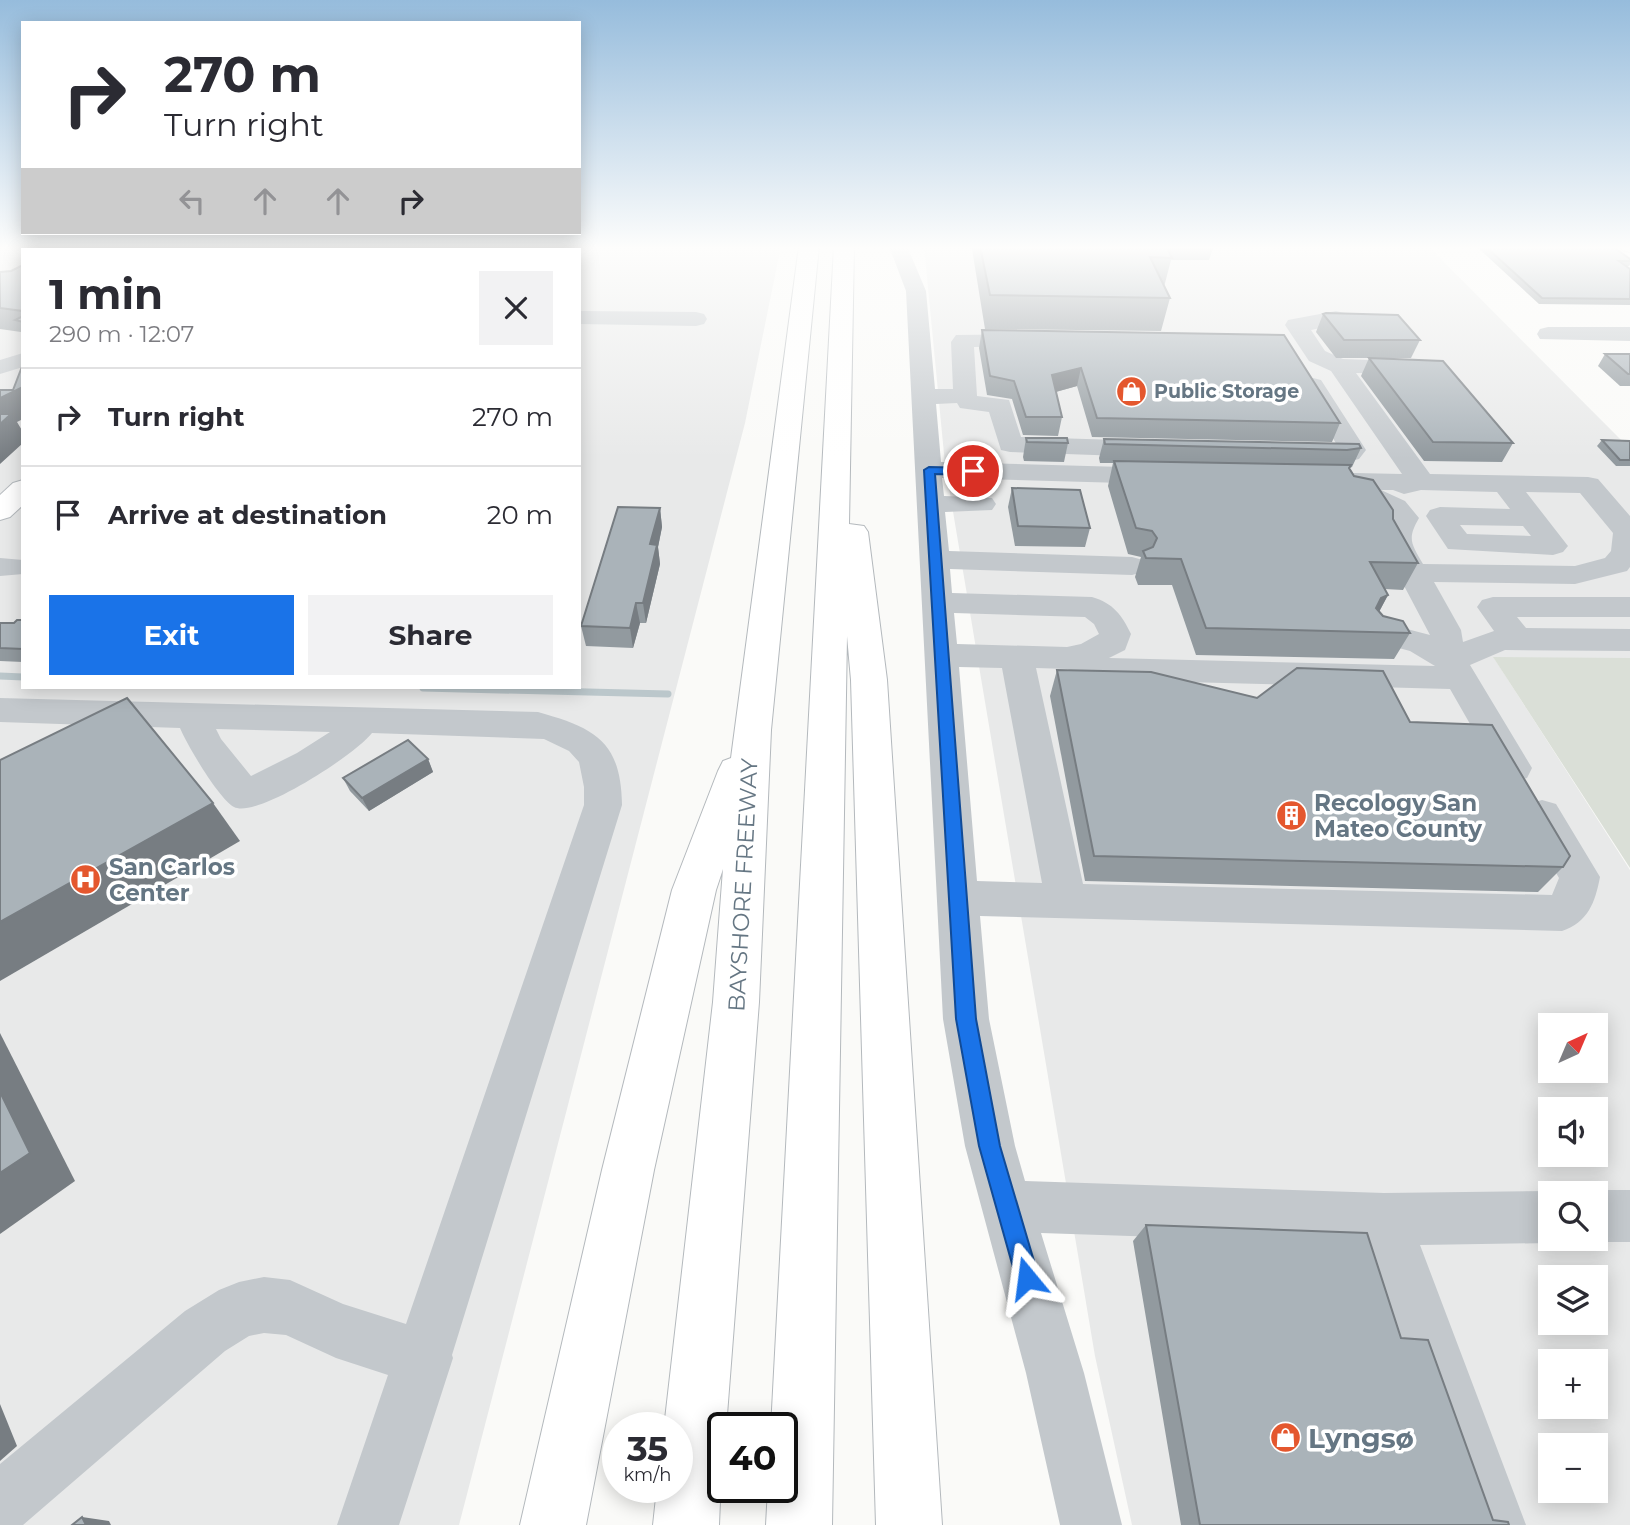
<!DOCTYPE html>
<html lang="en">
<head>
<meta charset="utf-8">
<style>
  :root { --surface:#fff; --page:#f2f2f3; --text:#2b2b33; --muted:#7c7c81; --line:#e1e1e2; --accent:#1a73e8 }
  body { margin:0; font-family:Montserrat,sans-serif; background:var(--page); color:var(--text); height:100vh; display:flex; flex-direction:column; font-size:26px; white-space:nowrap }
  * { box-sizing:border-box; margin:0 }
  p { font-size:23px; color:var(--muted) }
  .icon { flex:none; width:38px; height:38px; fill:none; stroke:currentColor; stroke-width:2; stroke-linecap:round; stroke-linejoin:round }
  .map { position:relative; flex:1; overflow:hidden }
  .side { position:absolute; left:21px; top:248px; width:560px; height:441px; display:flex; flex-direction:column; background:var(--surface); border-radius:0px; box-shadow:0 4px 18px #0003 }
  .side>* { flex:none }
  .guide { position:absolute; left:21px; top:21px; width:560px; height:214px; border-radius:0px; box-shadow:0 4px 18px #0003; background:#fff; color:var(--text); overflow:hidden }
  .needle { width:46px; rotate:44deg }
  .tools { position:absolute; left:1538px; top:1013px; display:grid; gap:14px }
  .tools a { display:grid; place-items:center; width:70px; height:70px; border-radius:0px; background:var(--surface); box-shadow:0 4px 18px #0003; font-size:35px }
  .speed { position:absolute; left:602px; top:1412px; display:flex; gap:14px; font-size:35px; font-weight:700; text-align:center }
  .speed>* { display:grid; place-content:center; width:91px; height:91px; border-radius:50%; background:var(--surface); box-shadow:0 4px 18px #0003; line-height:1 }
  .speed small { font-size:18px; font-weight:400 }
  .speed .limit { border:4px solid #111; border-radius:10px; background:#fff; color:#111 }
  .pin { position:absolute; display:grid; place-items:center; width:60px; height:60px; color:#fff; margin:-30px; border:4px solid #fff; border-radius:50%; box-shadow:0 2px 7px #0007 }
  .me { position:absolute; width:77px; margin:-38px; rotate:344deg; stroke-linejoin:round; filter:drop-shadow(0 0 5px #0008) }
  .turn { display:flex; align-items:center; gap:24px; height:147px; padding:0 28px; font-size:32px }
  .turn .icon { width:91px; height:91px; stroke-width:2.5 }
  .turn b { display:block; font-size:49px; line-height:60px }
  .lanes { display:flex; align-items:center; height:66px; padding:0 28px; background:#0003; justify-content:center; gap:35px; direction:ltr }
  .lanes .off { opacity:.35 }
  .round { display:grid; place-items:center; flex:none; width:74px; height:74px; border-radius:0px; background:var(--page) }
  .summary { display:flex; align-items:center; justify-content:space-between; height:119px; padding:0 28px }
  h1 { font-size:42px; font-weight:700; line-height:52px }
  .cta { display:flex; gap:14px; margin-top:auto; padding:14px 28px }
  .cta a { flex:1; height:80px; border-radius:0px; background:var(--accent); color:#fff; font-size:28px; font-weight:700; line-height:80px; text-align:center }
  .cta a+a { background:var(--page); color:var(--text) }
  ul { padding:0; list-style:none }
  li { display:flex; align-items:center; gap:21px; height:98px; padding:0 28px; border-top:2px solid var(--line) }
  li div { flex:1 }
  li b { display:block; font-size:26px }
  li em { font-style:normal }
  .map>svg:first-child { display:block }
  .built { fill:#e8e9e9; fill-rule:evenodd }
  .green { fill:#dadfd7 }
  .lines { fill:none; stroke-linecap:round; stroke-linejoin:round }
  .stream { stroke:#bbc7cb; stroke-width:7 }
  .major-casing { stroke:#b5babe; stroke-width:2 }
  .highway-casing { stroke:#b4b9bd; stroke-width:2 }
  .minor { fill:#c3c8cc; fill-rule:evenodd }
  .major { fill:#fff; fill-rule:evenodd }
  .highway { fill:#fff; fill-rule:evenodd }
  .wall { fill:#929a9f }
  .shaded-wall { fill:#777d82 }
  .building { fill:#aab3b9; stroke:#777d82; stroke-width:2 }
  .route { fill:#1a73e8; stroke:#114b97; stroke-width:2 }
  .labels { text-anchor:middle; stroke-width:7; stroke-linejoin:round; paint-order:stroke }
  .far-poi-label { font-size:19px; font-weight:bold; fill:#657683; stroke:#fff; text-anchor:start }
  .poi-label { font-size:23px; font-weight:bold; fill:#657683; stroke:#fff; text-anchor:start }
  .street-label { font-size:23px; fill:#657683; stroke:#fff }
  .near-poi-label { font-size:28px; font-weight:bold; fill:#657683; stroke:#fff; text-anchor:start }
</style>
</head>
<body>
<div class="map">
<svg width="1630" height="1525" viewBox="0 0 1630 1525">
  <rect width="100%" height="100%" fill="#fafaf8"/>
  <!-- built -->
  <g class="built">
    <path d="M0,246H781L745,423L459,1525H0ZM23,250H579V688H23Z"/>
    <path d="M924,246H1428L1630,449V658H1494L1630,870V1525H1132L1095,1356L945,464ZM1550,1026H1596V1071H1550ZM1550,1110H1596V1155H1550ZM1550,1194H1596V1239H1550ZM1550,1278H1596V1323H1550ZM1550,1362H1596V1407H1550ZM1550,1446H1596V1491H1550Z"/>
  </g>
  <!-- green -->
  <polygon class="green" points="1493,657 1630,658 1630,868"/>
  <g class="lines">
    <!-- stream -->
    <g class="stream">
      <polyline points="0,676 23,677"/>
      <polyline points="423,688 668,694"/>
    </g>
    <defs>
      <g id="major">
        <polygon points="393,246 421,246 418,250 390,250"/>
        <polygon points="1619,246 1630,246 1630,252 1622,250"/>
        <polygon points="23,480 23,505 10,517 0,520 0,495 13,483"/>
      </g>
      <g id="highway">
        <polygon points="799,246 819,246 771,730 759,1002 726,1428 723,1428 719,1525 653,1525 657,1488 677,1488 677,1428 664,1428 713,1002 723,869 716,890 654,1170 586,1525 520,1525 602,1170 672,890 718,771 723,761 731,758"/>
        <polygon points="834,246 854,246 849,524 864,526 868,532 887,680 942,1525 876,1525 851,680 847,636 832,1525 766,1525 768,1488 782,1488 782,1428 771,1428"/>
      </g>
    </defs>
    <!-- major casing -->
    <use href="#major" class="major-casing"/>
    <!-- highway casing -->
    <use href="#highway" class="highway-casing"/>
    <!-- minor -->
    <g class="minor">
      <polygon points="271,246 367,246 363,250 275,250"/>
      <path d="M889,246H907L926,291L935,389H953L951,342L956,335L1037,334L1040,339L1037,344L1029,346L974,347L977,396L1009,400L1021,437L1151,441L1160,443L1164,449L1160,455L1151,457L1010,452L1001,450L989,412L960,408L957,403L936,404L941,462L1159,468L1169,470L1173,476L1169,482L1159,484L942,478L944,496L992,498L996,504L992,510L945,512L949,551L1132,557L1143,560L1147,566L1143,572L1132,575L950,569L952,593L1092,597C1113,603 1122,615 1131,634L1125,650L1109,658L1435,666L1410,651L1369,640L1364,633L1369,626L1380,622L1430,635L1382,544V533L1391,518L1373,505L1344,500L1340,494L1347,487L1340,481L1344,475L1354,473L1402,474L1331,371L1309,361L1285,325L1288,320L1336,311L1344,313L1347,318L1344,323L1311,330L1325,351L1343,359L1423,362L1427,367L1423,372L1415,374L1356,373L1430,474L1588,477L1598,479L1630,516V567L1627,571L1575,584L1434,582L1461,630L1463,642L1494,631L1477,607L1482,600L1493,597H1630V617H1517L1526,628L1630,629V651L1505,650L1470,665L1532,768L1527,778L1514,782L1501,778L1450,689L1107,680L1067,669L1036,668L1083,884L1552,895L1559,878L1523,815L1528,804L1542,800L1556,804L1600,877C1595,903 1588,922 1562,931L980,916L989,1019L1015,1146L1025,1181L1384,1193L1550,1191L1556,1194H1550V1239H1560L1550,1243L1420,1245L1526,1525H1464L1367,1244L1041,1233L1084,1373L1122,1525H1060L1026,1373L965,1146L943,1019L906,291ZM1381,490H1393L1404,494L1421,490L1497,492L1510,509L1440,507L1430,510L1426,516L1448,549L1553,555L1563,552L1568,546L1526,492L1580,493L1613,533L1611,551L1605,558L1575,566L1423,564C1411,543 1407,539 1419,518L1405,501ZM1460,525L1523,526L1531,536L1467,534ZM954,613L1085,617L1094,624L1099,634L1081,644L1067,647L957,644ZM959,667L1002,668L1042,883L977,881Z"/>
      <polygon points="579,311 696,312 704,314 707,319 704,324 696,326 579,324"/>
      <polygon points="1548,327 1630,327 1630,341 1540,339 1537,334 1540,329"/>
      <polygon points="23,353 23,367 0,374 0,360"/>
      <polygon points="1313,378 1321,380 1366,450 1359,459 1350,461 1302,458 1298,452 1302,446 1337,445 1301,385 1305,380"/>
      <polygon points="0,558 23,560 23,574 0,576"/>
      <path d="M0,698L538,712C595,728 621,741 622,805L452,1355L453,1358L399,1525H337L388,1375L336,1358L286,1335L264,1333L249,1336L225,1351L23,1525H0V1464L185,1311L219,1290L239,1282L264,1277L290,1280L343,1304L406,1324L584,805V787L579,762L569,751L544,739L372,733C356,754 257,819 234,807C219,799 187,745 180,728L0,722ZM216,729L330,732L297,753L251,776L221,739Z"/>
      <polygon points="1596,1190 1630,1190 1630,1242 1596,1242 1589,1239 1596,1239 1596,1194 1587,1194"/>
    </g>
    <!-- major -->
    <use href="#major" class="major"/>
    <!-- highway -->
    <use href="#highway" class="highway"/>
  </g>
  <!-- wall -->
  <g class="wall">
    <polygon points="972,246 1214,246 1209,260 1171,260 1164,287 1170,298 1161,331 985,329 972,249"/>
    <polygon points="1476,246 1612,246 1630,259 1630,265 1629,266 1626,266 1630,269 1630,305 1539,304"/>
    <polygon points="23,265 23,334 21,332 0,329 0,272 11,271"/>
    <polygon points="1323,314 1420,340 1411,358 1389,358 1513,443 1502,462 1424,461 1361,376 1369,358 1336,358 1316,332"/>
    <polygon points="982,330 1340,423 1332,442 1092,437 1077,386 1056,392 1062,417 1058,436 1023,435 1012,399 987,395 979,348"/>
    <polygon points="1605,354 1630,354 1630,386 1620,386 1598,366"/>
    <polygon points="1026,438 1068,443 1064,462 1024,461 1023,457"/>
    <polygon points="1104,439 1361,448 1352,467 1350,468 1350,469 1354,476 1393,519 1418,563 1403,590 1385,589 1388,595 1379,612 1383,616 1410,633 1394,659 1196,655 1172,585 1138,585 1135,577 1141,557 1128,554 1108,486 1113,463 1100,463 1099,458"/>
    <polygon points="1602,440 1630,441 1630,466 1616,466 1597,446"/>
    <polygon points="1012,488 1090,528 1085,547 1015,546 1008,507"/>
    <polygon points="660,508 662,527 658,547 660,564 646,623 640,623 633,648 586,646 581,626"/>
    <polygon points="23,620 23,662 0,661 0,623 14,623"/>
    <polygon points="1057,670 1257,698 1410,722 1563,867 1538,892 1085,881 1050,696"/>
    <polygon points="428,759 433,772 369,811 350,791 343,778"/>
    <polygon points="1146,1225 1401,1338 1493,1520 1509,1525 1181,1525 1133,1241"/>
  </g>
  <!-- shaded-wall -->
  <g class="shaded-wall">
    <polygon points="285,246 310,246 312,250 277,250"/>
    <polygon points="1081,368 1077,386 1048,394 1052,375"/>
    <polygon points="23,387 23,419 17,422 23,432 23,443 0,464 0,398"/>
    <polygon points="660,508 662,527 658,547 660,564 646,623 643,603 650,544"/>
    <polygon points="1388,595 1374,621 1367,624 1381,598"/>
    <polygon points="636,603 640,623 633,648 630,628"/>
    <polygon points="428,759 433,772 369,811 362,798"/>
    <polygon points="213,803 240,841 0,981 0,922"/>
    <polygon points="0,1033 75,1181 0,1234"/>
    <polygon points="0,1404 17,1446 0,1461"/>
    <polygon points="82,1517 109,1521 111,1525 86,1525"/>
  </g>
  <!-- building -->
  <g class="building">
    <polygon points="60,246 73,246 103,249 111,246 285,246 277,250 51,250"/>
    <polygon points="980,246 1166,246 1172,258 1150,257 1170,298 990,295"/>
    <polygon points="1485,246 1612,246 1630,259 1630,261 1619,261 1630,269 1630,299 1542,298"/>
    <polygon points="23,265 23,311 0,308 0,272 11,271"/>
    <polygon points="1326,313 1398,315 1420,340 1344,340 1323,314"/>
    <polygon points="23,316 23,322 15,320"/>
    <polygon points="982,330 1284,335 1340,423 1097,418 1081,368 1052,375 1062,417 1026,417 1014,381 990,376"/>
    <polygon points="1605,354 1630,354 1630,374 1628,374"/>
    <polygon points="1369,358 1443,361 1513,443 1433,442"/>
    <polygon points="23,364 23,387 0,398 0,390 13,390"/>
    <polygon points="0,414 11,414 0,424"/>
    <polygon points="1026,438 1067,438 1068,443 1027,442"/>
    <polygon points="1104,439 1359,444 1361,448 1347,450 1105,444"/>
    <polygon points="1602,440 1630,441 1630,460 1620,460"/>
    <polygon points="1114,461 1351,465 1349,468 1354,476 1373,480 1393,510 1393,519 1418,563 1370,562 1388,595 1381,598 1376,608 1383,616 1403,621 1410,633 1206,628 1181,559 1146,558 1143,551 1153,547 1157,538 1152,531 1136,528"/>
    <polygon points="1012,488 1080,490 1090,528 1018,526"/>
    <polygon points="618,507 660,508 650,544 657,545 643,603 636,603 630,628 581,626"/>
    <polygon points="17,620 23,620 23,649 0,648 0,623 14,623"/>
    <polygon points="1297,668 1383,671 1410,722 1492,725 1570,856 1563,867 1094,856 1057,670 1151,672 1257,698"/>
    <polygon points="127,698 213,803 0,922 0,760"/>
    <polygon points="408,740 428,759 362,798 343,778"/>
    <polygon points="0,1092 30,1153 0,1173"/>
    <polygon points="1146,1225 1367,1233 1401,1338 1428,1340 1493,1520 1508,1522 1509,1525 1200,1525"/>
    <polygon points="82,1517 86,1525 72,1525"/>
  </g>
  <!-- sky -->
  <linearGradient id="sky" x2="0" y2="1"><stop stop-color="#96bcdc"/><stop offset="0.54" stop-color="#fdfdfc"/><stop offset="1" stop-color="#fdfdfc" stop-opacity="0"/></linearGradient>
  <rect width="1630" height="459" fill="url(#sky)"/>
  <!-- route -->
  <polygon class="route" points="929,467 973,468 979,471 973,475 935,474 976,1019 1000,1146 1039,1278 1036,1286 1027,1289 1019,1286 1016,1278 979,1146 956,1019 924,470"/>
  <!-- icons -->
  <defs>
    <symbol id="shop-disc" viewBox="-11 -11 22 22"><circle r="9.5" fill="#e4572e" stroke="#fff"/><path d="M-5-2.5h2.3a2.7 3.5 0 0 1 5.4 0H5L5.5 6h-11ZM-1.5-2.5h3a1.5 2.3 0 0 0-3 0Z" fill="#fff"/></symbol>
    <symbol id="building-disc" viewBox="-11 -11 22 22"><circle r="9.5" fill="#e4572e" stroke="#fff"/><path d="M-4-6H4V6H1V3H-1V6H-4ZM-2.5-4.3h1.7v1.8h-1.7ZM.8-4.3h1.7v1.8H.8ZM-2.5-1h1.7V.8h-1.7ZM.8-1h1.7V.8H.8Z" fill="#fff"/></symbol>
    <symbol id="hospital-disc" viewBox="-11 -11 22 22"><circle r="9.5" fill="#e4572e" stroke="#fff"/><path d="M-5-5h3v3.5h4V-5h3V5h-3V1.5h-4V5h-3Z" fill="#fff"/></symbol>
  </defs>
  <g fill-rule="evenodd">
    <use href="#shop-disc" x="1114" y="374" width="35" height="35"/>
    <use href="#building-disc" x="1274" y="798" width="35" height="35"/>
    <use href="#hospital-disc" x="68" y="862" width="35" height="35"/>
    <use href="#shop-disc" x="1268" y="1420" width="35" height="35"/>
  </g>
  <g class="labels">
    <!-- far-poi labels -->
    <g class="far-poi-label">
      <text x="1154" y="398">Public Storage</text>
    </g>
    <!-- poi labels -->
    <g class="poi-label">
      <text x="1314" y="811">Recology San<tspan x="1314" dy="26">Mateo County</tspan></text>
      <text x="109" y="875">San Carlos<tspan x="109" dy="26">Center</tspan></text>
    </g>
    <!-- street labels -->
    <g class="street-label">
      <text transform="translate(743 885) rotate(-87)" y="8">BAYSHORE FREEWAY</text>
    </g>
    <!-- near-poi labels -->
    <g class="near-poi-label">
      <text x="1308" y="1448">Lyngsø</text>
    </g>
  </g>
</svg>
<div class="tools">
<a><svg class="needle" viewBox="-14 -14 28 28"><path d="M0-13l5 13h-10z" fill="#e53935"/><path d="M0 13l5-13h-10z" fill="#7c7c81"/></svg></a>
<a><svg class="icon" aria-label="sound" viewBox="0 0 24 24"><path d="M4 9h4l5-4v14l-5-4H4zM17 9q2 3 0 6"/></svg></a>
<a><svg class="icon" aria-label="search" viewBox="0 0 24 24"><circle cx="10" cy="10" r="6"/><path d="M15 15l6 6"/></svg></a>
<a><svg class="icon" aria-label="layers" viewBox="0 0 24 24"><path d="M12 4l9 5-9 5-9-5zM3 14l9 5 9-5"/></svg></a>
<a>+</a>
<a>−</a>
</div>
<div class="speed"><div>35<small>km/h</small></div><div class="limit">40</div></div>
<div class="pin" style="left:973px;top:471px;background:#d93025"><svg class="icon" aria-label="arrive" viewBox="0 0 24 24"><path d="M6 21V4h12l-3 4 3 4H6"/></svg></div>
<svg class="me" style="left:1027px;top:1278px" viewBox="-20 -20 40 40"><path d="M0-17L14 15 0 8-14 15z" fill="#1a73e8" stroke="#fff" stroke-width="4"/></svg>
<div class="guide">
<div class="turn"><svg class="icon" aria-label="right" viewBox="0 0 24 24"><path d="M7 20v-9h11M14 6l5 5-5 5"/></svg><div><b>270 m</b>Turn right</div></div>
<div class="lanes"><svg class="icon off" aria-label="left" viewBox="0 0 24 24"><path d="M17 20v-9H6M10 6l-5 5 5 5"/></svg><svg class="icon off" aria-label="ahead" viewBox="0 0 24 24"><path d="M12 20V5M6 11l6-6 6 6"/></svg><svg class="icon off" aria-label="ahead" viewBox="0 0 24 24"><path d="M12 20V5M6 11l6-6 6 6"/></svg><svg class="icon" aria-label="right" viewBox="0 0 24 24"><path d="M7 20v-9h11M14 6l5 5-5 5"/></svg></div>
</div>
<section class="side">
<div class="summary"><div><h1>1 min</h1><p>290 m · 12:07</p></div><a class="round"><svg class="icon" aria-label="close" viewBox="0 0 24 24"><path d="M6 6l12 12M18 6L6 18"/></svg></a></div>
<ul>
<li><svg class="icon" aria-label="right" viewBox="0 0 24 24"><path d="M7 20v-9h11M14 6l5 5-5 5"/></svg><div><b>Turn right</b></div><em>270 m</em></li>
<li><svg class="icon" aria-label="arrive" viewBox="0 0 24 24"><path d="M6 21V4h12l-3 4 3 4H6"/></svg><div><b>Arrive at destination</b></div><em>20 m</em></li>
</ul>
<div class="cta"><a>Exit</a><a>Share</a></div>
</section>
</div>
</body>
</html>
